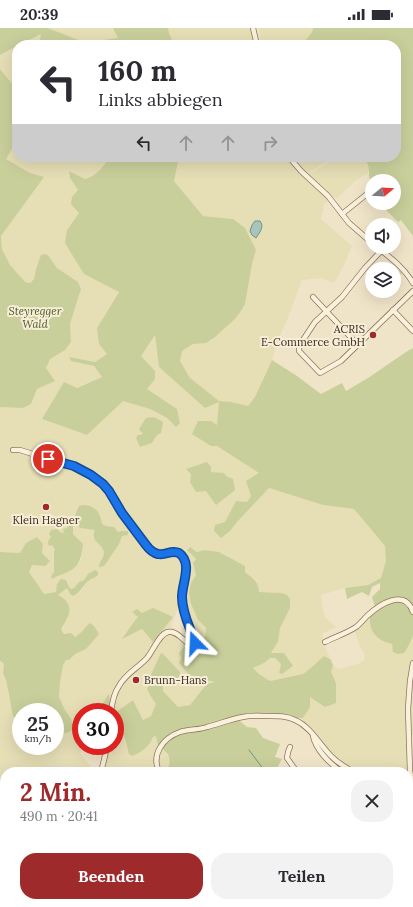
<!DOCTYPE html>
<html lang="de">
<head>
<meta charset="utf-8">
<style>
  :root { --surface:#fff; --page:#f2f2f3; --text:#2b2b33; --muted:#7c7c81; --accent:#9e2a2b }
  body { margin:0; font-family:Lora,serif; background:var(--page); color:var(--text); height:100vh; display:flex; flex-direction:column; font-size:15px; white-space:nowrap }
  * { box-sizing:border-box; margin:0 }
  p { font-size:13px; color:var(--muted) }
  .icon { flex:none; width:22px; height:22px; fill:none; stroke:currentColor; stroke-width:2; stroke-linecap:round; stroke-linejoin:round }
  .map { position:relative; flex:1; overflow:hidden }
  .sheet { position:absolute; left:0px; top:739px; width:413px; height:140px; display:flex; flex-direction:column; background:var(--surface); border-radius:16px 16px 0 0; box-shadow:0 4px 16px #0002 }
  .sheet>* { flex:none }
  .guide { position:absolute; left:12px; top:12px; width:389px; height:122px; border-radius:16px; box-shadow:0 4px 16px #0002; background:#fff; color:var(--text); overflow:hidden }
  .needle { width:26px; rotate:72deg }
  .controls { position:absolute; left:365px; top:146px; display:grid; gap:8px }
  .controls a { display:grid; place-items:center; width:36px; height:36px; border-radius:50%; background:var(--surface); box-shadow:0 4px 16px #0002; font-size:20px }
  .speed { position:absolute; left:12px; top:675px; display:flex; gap:8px; font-size:20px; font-weight:700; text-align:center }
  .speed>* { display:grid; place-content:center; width:52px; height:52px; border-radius:50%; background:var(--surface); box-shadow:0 4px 16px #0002; line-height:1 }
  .speed small { font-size:10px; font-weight:400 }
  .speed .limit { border:6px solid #d22; background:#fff; color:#111 }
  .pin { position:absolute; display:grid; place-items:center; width:34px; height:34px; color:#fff; margin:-17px; border:2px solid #fff; border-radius:50%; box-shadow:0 1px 4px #0007 }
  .me { position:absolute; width:44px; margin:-22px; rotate:339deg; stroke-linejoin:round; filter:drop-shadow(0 0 3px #0008) }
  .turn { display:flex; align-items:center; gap:14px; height:84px; padding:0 20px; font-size:18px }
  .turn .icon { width:52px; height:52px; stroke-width:2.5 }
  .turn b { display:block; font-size:28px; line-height:34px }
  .lanes { display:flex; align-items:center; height:38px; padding:0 20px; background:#0003; justify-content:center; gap:20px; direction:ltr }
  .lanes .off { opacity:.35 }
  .round { display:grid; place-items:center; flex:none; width:42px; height:42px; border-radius:16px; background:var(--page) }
  .summary { display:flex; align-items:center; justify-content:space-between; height:68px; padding:0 20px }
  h1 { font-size:24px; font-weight:700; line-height:30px; color:var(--accent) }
  .button { display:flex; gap:8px; margin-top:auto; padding:8px 20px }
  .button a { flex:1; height:46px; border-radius:16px; background:var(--accent); color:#fff; font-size:16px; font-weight:700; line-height:46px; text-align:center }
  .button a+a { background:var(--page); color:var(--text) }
  .status { display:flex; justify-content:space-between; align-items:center; height:28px; padding:0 20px; background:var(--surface); direction:ltr }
  .status svg { height:11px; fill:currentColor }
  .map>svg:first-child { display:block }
  .farmland { fill:#e6deb5; fill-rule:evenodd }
  .green { fill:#c9cf9b }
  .water { fill:#a9c4bc; stroke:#6f938a }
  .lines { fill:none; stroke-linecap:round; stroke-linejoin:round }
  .stream { stroke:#6f938a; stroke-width:1 }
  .minor-casing { stroke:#8d765c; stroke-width:6 }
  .minor { stroke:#faf1dc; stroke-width:4.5 }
  .route-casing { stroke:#114b97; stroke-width:10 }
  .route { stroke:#1a73e8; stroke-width:7 }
  .poi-dot { fill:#9e2a2b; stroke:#f7eed8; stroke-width:1.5 }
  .labels { text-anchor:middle; stroke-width:4; stroke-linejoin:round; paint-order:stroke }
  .park-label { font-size:11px; font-style:italic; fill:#4d5a26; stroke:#f7eed8 }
  .poi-label { font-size:11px; fill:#3d2e20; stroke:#f7eed8; text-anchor:end }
</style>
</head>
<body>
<div class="status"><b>20:39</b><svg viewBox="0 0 49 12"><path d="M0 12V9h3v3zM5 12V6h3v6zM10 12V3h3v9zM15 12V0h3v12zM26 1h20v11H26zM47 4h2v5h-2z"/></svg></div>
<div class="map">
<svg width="413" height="879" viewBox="0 0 413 879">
  <rect width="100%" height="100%" fill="#f0e4c8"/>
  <!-- farmland -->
  <g class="farmland">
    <polygon points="48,0 113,0 119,10 103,12 93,17 91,17"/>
    <polygon points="168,0 252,0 255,17 174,17 169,5"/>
    <polygon points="259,0 313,0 312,4 302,17 261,17"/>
    <polygon points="41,5 57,17 19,17"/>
    <polygon points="17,18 17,62 0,41 0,27"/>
    <path d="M17,112V129H110L102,142L91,149L84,151L69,143L70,150L78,162L79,185L67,202L84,246L119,263L97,300L108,325L95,334L69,329L71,333L94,338L102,349L76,360L42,391L87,407L123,372L150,381L167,390L176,399L177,381L147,361L155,351L141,328L155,306L159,339L205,379L218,373L190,350L180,333L182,323L193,316L206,315L215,309L235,291L241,283L245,276L252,236L256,222L233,191L203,188L174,153L179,129H289L329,172L324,176L321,191L352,218L343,239L334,255L321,250L302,252L287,292L277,315L272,332L255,369L248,378L231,374L217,418L260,445L251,468L247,474L236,473L225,495L230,503L237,494L269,460L323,477L354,481L385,518L386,533L381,550L368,557L345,560L321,567L324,588L336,599L322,606L324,616L333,637L337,640L341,641L352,637L358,636L364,632L365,626L361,621L354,601L368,589L370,590L371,601L385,614L392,616V619L409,617L413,608V631L409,653L408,745V747V744H357L346,738L332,727L306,696L298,691L303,690L310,669L336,655L331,644L332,638L312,639L303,646L270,653L259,646L253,640L264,635L270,630H275L281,636L279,645L293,638L271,626L278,614L280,600L284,591L281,565L258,564L257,554L226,527L204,522L197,524L190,519L187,522L196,531L193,536L196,547L191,555L198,592L206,600L205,609L198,617L188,618L200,650L216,654L190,677L178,679L163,663V655L171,653L152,651L147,661L150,667L156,676L151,688L143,692L133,672L115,685V684H109V665L98,684H81V718H83L80,725L95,744H5V874H138L136,879H0V775L1,770L0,768V633L2,634L4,636L3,645L6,652L9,672L17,691L21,689V718H55V706H58L71,691L65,682L59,669L60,654L63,636L66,632H70L74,626L86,621L98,606L85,599L81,606L75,609L65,606L61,601L68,590L58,567L67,560L70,566L73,568L78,566L88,553L94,550L88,546L84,552L79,554L74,560L71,561L69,559L56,564L44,566L28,544L32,537L45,538L42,525L43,516L37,509L26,515L20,525L0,524V379L23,380L31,376L37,361L55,353L46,340L50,331L71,314L70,296L81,261L78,254L57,240L48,227L36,241L34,251L30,255L25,254L10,237L2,221L1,208L44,149L30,145L5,131ZM143,406L157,407L152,415L138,407ZM211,444L224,445L226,448L190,454L191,446ZM101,490V496L106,498L114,499L118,504L121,503H128L122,508L119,516L99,534L104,527V523L95,502L80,500L76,494L73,496V506L81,531L77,538L69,544L55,549L51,548L54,544V523L55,522L48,512L51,509L60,504L65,506L70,492L72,494L74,492ZM181,573L188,603L193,612V615H189L171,598ZM132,584L142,585L153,613L142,601L123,610L134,592L138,589Z"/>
    <polygon points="296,129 334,129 309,145 303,140 296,130"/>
    <polygon points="338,129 365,129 369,142 368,145 358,151 337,170 333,168 322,157 309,146"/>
    <polygon points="413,639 413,707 411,707 409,668"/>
    <polygon points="115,702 120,704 125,709 152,712 153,709 156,708 170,732 170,736 167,744 100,744 107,718 115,718"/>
    <polygon points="413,774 412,800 413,801 413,839 408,839 408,775"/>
    <polygon points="408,844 413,844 413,879 269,879 272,874 408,874"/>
  </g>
  <!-- green -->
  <g class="green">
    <polygon points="0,0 48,0 91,17 57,17 40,12 41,6 19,17 17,17 17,18 0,27"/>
    <polygon points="113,0 168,0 169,5 174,17 93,17 103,12 118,10"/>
    <path d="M313,0H413V208L401,192L398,194L386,182L381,175H394V153H372V156C369,151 369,148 369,143C369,138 366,133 365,129H396V17H302L312,4Z"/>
    <polygon points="0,41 17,62 17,112 6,131 30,145 44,149 1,208 2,221 10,237 25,254 30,255 34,251 36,241 41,227 45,226 48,227 57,240 78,254 81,261 70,296 71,314 65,322 50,331 46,340 55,353 37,361 31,376 23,380 0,379"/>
    <path d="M110,129H179L174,153L203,188L233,191L245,200L256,222L252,236L245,276L241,283L235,291L215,309L206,315L193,316L182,323L180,333L190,350L219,373L231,374L248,378L255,369L272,332L297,348L321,366L342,355L346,363L368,350L406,324L413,320V608L409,617L404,625L398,626L393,624L392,616C383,614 374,609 371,600C370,597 370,593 370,590L368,589L376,582L372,569L380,561V555L372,559L369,568L362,564L347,571L345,560L368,557L381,550L386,533L385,518L354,481L323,477L269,460L237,494L230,503L221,510L214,503L215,497L225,494L236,473L247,474L251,468L246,453L259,445L217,418H211L192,406L198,393H211L217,397L219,374L205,380L159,339L155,307L141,328L155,343V351L147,361L177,381L180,395L176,399L167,390L150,381L123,373L87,407L42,391L64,354L77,360L102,349L94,338L71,333L69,329L95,334L107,326L99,316L97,300L119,264L84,246L65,215L67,202L79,185L71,176L72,169L78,162L70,150L69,143L85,151C97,148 103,139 110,129Z"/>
    <polygon points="391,236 402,245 395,251 394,249 394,241 386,241"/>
    <polygon points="154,389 163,394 161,405 157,407 152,415 140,419 136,410 138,407 143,406 139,401 146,390"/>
    <polygon points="207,434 211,439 211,444 224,445 226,448 233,451 235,462 216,477 206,463 196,464 190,454 191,446 186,441"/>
    <path d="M83,477C96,478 100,484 102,496L106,498L114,499L118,504L121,503H128V507L122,508L119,516L104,538L99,539C99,533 104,530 104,524C102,515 90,514 95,502L80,500L75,494L73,496V506L83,516C81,530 80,539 66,545C61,547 56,548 52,551L51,548L54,544V523L55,522L52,517L49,518C47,514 48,512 51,509L49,506L51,502L57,501L60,504L64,505L63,501L67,500L70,492L72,494L74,492V490L79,478Z"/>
    <path d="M37,509L43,516L42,525L50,533L45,538L32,537L29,544L44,566L56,564L57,556L61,551L66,552L69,559L71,561L74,560L79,554L84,552L88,546L95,542L98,544V547C95,550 90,551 87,554C82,559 80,565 73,568L70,566L67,560L58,567C61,569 64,570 66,573C74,582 66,593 61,601L64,606L71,605L75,609C82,605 84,600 90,595L94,598L99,606L86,621L75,626L69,632H66L63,637L60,654L59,669L65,682L71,691L74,701C68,706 62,705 55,706V684H21V689L17,691L13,688L6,652L3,645L4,636L2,634L0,633V524L20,525L26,515Z"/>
    <path d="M190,519L197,524L204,522L219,524L245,538V544C253,551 258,552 259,564L281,565L287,567L290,571V580L280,600L278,614L271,625H284L293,638L282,646L279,645L281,636L275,630H270L264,635L253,640L259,646L270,653L303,646L312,639L324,628L331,632L333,638L331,644L336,655V675L325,679L310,669V679L303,690C296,691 290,687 283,687L236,690L247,699L256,700L263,710L280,716L275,729L282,731L275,744H167C172,731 170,725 158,718L156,708L153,709C149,719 142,724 132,728L129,726C126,715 127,706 115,702V685L133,672L143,692L151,688L156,676L150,667L147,661L152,652L150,649L161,625L163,626L180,644L181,648L163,656V663L178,679L190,677L207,656L215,654L190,648L179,635L181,630L179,625C185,616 188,618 198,617L205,609L206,600L198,592L191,576L189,565L191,555L196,547L193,535L196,531L187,522Z"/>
    <polygon points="153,580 173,589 153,614 142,601 122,611 135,592 138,589 132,584 137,581 142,585"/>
    <polygon points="109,665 110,675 109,684 98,684"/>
    <polygon points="138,874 272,874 269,879 136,879"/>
  </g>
  <!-- water -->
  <path class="water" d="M255,193H260C265,199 259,205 256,210L252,207L250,203L252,197Z"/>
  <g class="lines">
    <!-- stream -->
    <g class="stream">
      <polyline points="249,722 261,738 264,744"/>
      <polyline points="258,879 260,874"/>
    </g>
    <defs>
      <g id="minor">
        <polyline points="253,0 257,17"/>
        <polyline points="289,129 301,143 328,168 349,195 372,215"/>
        <polyline points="342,186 372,162"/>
        <path d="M377,219C391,230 404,240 413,255"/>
        <polyline points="382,222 365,240 342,269 315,294 299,318 299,323 320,345 341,333 413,263"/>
        <polyline points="313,269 357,316"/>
        <polyline points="393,282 413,303"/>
        <path d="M13,422H20L58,434L74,438L98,451L106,459L122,485L146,517C149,521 153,525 158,526C166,528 171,521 179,525C193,535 182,555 182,569C182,579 186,592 190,601C191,606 196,610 195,615L191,617C184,614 177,602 168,604C159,606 153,623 147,630C138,640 125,646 119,658C114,665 112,675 111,684"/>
        <path d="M325,614C335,609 347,605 356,599C360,596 364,591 367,588C380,576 405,560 413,584"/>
        <polyline points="413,635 410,653 408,681 410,743 411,748 413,751"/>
        <path d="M313,708C316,722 330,736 342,744"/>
        <polyline points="290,719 288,724 287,730 297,744"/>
        <polyline points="101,744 104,732 107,718"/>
        <path d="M159,744C151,726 163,710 180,704C189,701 199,702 207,699C219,696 231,691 243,689C252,687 261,688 270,688C279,688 287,688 295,692C311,699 319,716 331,728C338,735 346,740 354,744"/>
        <polyline points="408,757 413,756"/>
        <polyline points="135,879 136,874"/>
      </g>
    </defs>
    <!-- minor casing -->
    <use href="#minor" class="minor-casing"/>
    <!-- minor -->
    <use href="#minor" class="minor"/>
  </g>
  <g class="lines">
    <defs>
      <path id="route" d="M48,431L74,438L91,447L103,456L109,463L122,485L146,517C149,521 153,525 158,526C166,528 171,521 179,525C193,535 182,555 182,569C182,579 186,591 190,601C191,606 196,610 195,615"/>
    </defs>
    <!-- route casing -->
    <use href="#route" class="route-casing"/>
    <!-- route -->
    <use href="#route" class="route"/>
  </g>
  <!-- markers -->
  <g class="poi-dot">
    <circle cx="373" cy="307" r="4"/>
    <circle cx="46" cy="479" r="4"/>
    <circle cx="136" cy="652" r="4"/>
  </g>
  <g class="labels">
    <!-- park labels -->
    <g class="park-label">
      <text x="35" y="287">Steyregger<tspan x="35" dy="13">Wald</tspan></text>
    </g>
    <!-- poi labels -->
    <g class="poi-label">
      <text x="365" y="305">ACRIS<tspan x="365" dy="13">E-Commerce GmbH</tspan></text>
      <text x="46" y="496" text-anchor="middle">Klein Hagner</text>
      <text x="144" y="656" text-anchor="start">Brunn-Hans</text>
    </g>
  </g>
</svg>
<div class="controls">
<a><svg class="needle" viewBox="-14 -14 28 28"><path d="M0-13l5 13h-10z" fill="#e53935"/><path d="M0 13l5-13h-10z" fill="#7c7c81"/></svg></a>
<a><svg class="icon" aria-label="sound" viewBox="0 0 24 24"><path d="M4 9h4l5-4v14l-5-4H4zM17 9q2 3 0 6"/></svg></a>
<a><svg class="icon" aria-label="layers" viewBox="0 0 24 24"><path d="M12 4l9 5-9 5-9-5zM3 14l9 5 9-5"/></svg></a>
</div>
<div class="speed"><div>25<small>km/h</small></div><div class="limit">30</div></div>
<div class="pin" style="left:48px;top:431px;background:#d93025"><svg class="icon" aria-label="arrive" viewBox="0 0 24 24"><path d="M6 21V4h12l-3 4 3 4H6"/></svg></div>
<svg class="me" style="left:195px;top:615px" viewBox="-20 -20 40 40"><path d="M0-17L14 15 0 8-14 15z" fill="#1a73e8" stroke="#fff" stroke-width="4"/></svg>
<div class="guide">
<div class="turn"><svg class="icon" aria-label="left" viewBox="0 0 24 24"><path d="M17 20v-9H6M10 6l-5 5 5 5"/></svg><div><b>160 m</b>Links abbiegen</div></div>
<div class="lanes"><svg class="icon" aria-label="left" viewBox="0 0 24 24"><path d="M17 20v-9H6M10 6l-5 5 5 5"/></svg><svg class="icon off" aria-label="ahead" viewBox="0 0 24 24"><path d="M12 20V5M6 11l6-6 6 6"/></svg><svg class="icon off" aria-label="ahead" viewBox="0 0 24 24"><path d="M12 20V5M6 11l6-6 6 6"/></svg><svg class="icon off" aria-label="right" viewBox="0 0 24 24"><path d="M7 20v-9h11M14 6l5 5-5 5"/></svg></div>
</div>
<section class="sheet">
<div class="summary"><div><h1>2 Min.</h1><p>490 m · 20:41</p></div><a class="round"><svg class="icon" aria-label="close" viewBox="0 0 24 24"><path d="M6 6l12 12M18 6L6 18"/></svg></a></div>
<div class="button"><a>Beenden</a><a>Teilen</a></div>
</section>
</div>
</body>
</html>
